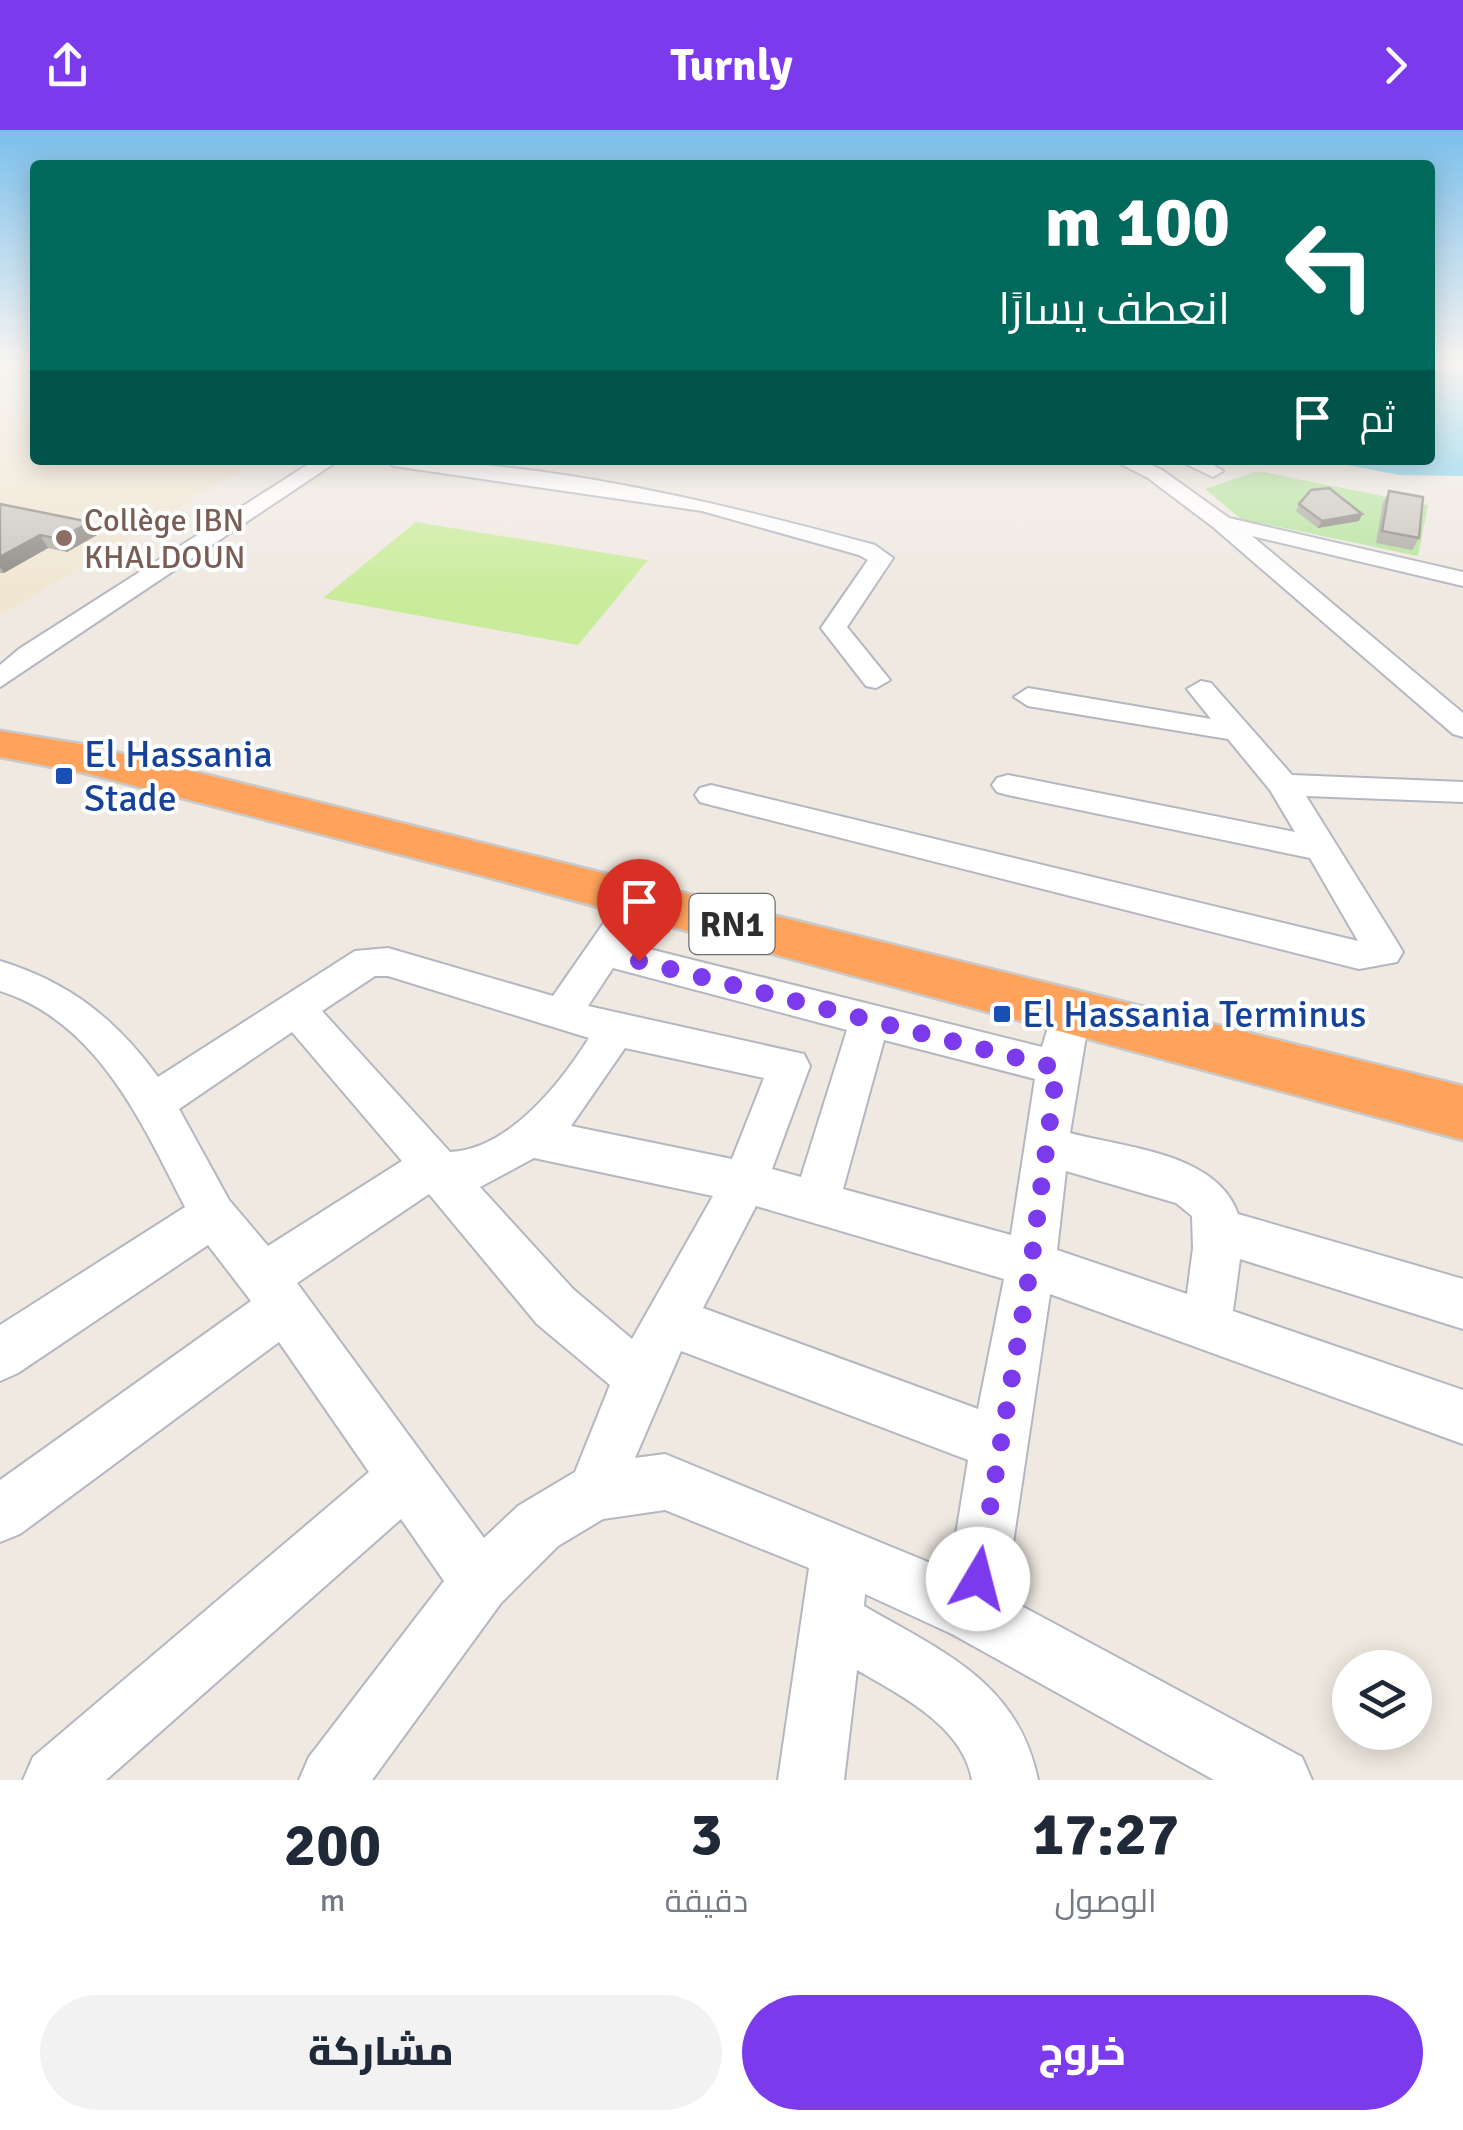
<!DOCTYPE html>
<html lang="ar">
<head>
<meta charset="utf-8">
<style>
  :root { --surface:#fff; --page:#f2f2f3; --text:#1f2937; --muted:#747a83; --accent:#7c3aed }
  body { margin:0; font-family:Signika,Cairo,sans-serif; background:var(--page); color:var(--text); direction:rtl; height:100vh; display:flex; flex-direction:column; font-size:38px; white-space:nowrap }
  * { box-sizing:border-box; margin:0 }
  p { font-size:32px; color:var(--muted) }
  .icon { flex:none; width:55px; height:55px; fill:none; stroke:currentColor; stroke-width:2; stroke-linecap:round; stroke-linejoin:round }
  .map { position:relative; height:1650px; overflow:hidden; direction:ltr }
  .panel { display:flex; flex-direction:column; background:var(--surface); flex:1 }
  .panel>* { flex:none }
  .hud { position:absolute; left:30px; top:30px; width:1405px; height:305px; border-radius:10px; box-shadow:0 5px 25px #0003; direction:rtl; background:#00695c; color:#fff; overflow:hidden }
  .fabs { position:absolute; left:1332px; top:1520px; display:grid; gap:20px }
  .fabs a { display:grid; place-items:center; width:100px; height:100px; border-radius:50%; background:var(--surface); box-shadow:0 5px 25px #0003; font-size:50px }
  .pin { position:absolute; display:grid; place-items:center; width:85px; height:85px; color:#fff; margin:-102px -42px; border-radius:50% 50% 50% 0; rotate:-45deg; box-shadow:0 0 10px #0007 }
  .pin .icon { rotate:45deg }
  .me { position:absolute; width:110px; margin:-55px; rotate:8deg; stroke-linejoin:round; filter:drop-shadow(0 0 8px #0008) }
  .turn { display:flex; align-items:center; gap:35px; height:210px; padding:0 40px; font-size:45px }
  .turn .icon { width:130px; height:130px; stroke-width:2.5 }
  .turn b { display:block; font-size:70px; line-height:85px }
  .then { display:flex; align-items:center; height:95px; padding:0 40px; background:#0003; gap:20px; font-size:38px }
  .eta { display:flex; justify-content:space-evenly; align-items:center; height:170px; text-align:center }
  .eta b { font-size:60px; font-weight:800; line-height:70px }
  .cta { display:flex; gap:20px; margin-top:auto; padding:20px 40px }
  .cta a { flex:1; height:115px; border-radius:60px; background:var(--accent); color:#fff; font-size:40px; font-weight:800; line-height:115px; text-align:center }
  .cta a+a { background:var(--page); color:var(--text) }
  header { display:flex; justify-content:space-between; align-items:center; height:130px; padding:0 40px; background:var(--accent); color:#fff; font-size:45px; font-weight:800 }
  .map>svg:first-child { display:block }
  .education { fill:#f0e6d1 }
  .green { fill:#b6e59e }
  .pitch { fill:#c9ec9a }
  .water { fill:#75cff0 }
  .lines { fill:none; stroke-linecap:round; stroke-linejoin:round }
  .minor-casing { stroke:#b4b7c1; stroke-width:4 }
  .highway-casing { stroke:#c9c9c9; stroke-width:5 }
  .minor { fill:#fff; fill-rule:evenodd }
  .highway { fill:#ffa35c; fill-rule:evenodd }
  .wall { fill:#afaba4 }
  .shaded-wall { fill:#8e8b86 }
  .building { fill:#cbc7bf; stroke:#8e8b86; stroke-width:2.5 }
  .route { stroke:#7c3aed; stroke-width:18; stroke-dasharray:0 32.4 }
  .education-dot { fill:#8d6e63; stroke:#fff; stroke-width:4 }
  .transit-dot { fill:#1a4fb4; stroke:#fff; stroke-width:4 }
  .labels { text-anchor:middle; stroke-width:8; stroke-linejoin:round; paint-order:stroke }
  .far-education-label { font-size:32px; fill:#785e54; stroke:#fff; text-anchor:start }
  .shield { fill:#fff; stroke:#6d6d6d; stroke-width:2.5 }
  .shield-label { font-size:35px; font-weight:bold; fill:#2e2e2e }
  .transit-label { font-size:38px; fill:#164399; stroke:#fff; text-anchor:start }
</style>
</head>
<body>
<header><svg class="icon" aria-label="forward" viewBox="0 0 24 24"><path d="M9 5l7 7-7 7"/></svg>Turnly<svg class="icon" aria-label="share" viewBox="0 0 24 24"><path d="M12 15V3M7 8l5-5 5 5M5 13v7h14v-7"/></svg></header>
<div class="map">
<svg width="1463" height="1650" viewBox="0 0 1463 1650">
  <rect width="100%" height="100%" fill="#efe9e1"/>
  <!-- education -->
  <polygon class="education" points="0,234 35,234 35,330 257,330 0,486"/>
  <!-- green -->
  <polygon class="green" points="1258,341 1428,375 1418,426 1241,389 1205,359"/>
  <!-- pitch -->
  <polygon class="pitch" points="416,392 648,430 578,515 323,468"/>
  <!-- water -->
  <polygon class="water" points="1430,234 1463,234 1463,346 1399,345 1321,330 1430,330"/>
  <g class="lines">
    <defs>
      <g id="minor">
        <polygon points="315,330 339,330 0,557 0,535 19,519"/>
        <path d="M384,330C545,330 720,373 875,415L893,428L847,497L890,550L876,558L866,556L821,498L868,430L859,425L702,381L394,336Z"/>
        <polygon points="1113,330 1140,330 1162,340 1229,388 1463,442 1463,456 1252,406 1463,583 1463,607 1453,604 1213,397 1148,348"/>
        <polygon points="1178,330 1205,330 1223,341 1213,347"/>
        <polygon points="1201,551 1211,553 1292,645 1463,652 1463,672 1306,666 1397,812 1403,822 1397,832 1359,839 711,675 700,672 695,665 700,658 711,655 1358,811 1310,728 1008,665 997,662 992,655 997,648 1008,645 1295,702 1270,660 1228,609 1028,576 1014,567 1028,558 1211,589 1187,559"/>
        <path d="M639,757L652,761L657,770L629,814L1042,917L1056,871L1070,866L1084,871L1090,882L1070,1003C1126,1018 1217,1023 1238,1084L1463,1149V1199L1240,1129L1233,1181L1463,1260V1314L1050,1164L1005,1467L1302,1627L1312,1650H1214L952,1504L865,1464L864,1476C943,1522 1018,1552 1038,1650H972C963,1596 900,1565 857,1540L844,1650H778L809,1438L665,1380L603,1389L558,1416L501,1473L372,1650H299L309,1627L444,1451L401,1389L106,1650H23L33,1627L369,1342L279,1212L20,1404L0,1412V1350L251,1171L208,1115L18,1243L0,1251V1195L185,1077C142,993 98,892 0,861V831C69,852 116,889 158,947L355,821L388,818L553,866L626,761ZM613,838L847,900L801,1047L772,1039L810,936L804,924L588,876ZM375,846H388L589,908C560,954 509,1019 450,1022L322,881ZM292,902L402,1031L268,1116L229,1070L179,979ZM884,910L1035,949L1011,1105L843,1059ZM625,918L764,948L732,1029L571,996ZM534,1028L713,1066L632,1209L573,1159L480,1057ZM1066,1041L1176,1073L1192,1086L1193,1118L1187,1164L1057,1120ZM429,1064L537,1194L610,1255L575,1342L518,1376L484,1408L297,1153ZM756,1076L1004,1149L978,1279L703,1178ZM681,1221L968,1330L950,1441L665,1324L635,1328Z"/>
      </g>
      <polygon id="highway" points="0,601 86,615 1463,956 1463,1010 480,745 85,643 0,627"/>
    </defs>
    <!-- minor casing -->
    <use href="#minor" class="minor-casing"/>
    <!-- highway casing -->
    <use href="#highway" class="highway-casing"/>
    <!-- minor -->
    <use href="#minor" class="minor"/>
    <!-- highway -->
    <use href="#highway" class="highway"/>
  </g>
  <!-- wall -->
  <g class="wall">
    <polygon points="1389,361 1419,408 1412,420 1376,413 1383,373"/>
    <polygon points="0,374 97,405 67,422 48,418 4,443 0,443"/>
    <polygon points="1299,374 1362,384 1359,391 1318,398 1296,381"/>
  </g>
  <!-- shaded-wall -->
  <g class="shaded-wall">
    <polygon points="1362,384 1359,391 1318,398 1322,391"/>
    <polygon points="90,392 97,405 67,422 59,409"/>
    <polygon points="40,405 48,418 4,443 0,437 0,427"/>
  </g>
  <!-- building -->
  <g class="building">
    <polygon points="1329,358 1362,384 1322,391 1299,374 1311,360"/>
    <polygon points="1389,361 1423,367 1419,408 1382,401"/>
    <polygon points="0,374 90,392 59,409 40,405 0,427"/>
  </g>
  <!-- sky -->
  <linearGradient id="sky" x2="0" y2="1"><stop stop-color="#7abfeb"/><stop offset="0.5" stop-color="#f8f5f2"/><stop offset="1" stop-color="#f8f5f2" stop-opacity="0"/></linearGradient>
  <rect width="1463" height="465" fill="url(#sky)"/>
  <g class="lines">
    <!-- route -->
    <polyline class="route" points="639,831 1057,938 1031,1134 978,1449"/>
  </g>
  <!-- markers -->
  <circle class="education-dot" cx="64" cy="408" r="10"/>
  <g class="transit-dot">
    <rect x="54" y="636" width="20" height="20" rx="5"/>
    <rect x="992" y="874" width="20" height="20" rx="5"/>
  </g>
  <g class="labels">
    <!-- far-education labels -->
    <g class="far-education-label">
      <text x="84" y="401">Collège IBN<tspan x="84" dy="37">KHALDOUN</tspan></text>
    </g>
    <!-- shield labels -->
    <rect class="shield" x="689.5" y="764" width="85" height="60" rx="8"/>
    <g class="shield-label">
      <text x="732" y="806">RN1</text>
    </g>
    <!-- transit labels -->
    <g class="transit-label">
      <text x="84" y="637">El Hassania<tspan x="84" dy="44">Stade</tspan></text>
      <text x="1022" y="897">El Hassania Terminus</text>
    </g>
  </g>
</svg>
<div class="fabs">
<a><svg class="icon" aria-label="layers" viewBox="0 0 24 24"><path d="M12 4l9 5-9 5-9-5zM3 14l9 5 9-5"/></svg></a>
</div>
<div class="pin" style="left:639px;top:831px;background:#d93025"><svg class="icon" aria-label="arrive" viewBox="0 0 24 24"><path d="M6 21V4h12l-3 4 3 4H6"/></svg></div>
<svg class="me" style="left:978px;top:1449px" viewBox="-20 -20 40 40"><circle r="19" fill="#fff"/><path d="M0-13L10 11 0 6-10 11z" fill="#7c3aed"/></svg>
<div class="hud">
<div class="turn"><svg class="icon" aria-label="left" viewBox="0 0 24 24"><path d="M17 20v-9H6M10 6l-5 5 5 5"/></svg><div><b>100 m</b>انعطف يسارًا</div></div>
<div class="then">ثم<svg class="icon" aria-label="arrive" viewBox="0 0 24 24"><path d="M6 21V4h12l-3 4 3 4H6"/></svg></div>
</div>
</div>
<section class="panel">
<div class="eta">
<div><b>17:27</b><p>الوصول</p></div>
<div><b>3</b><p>دقيقة</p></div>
<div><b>200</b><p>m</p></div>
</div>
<div class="cta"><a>خروج</a><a>مشاركة</a></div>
</section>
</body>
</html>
